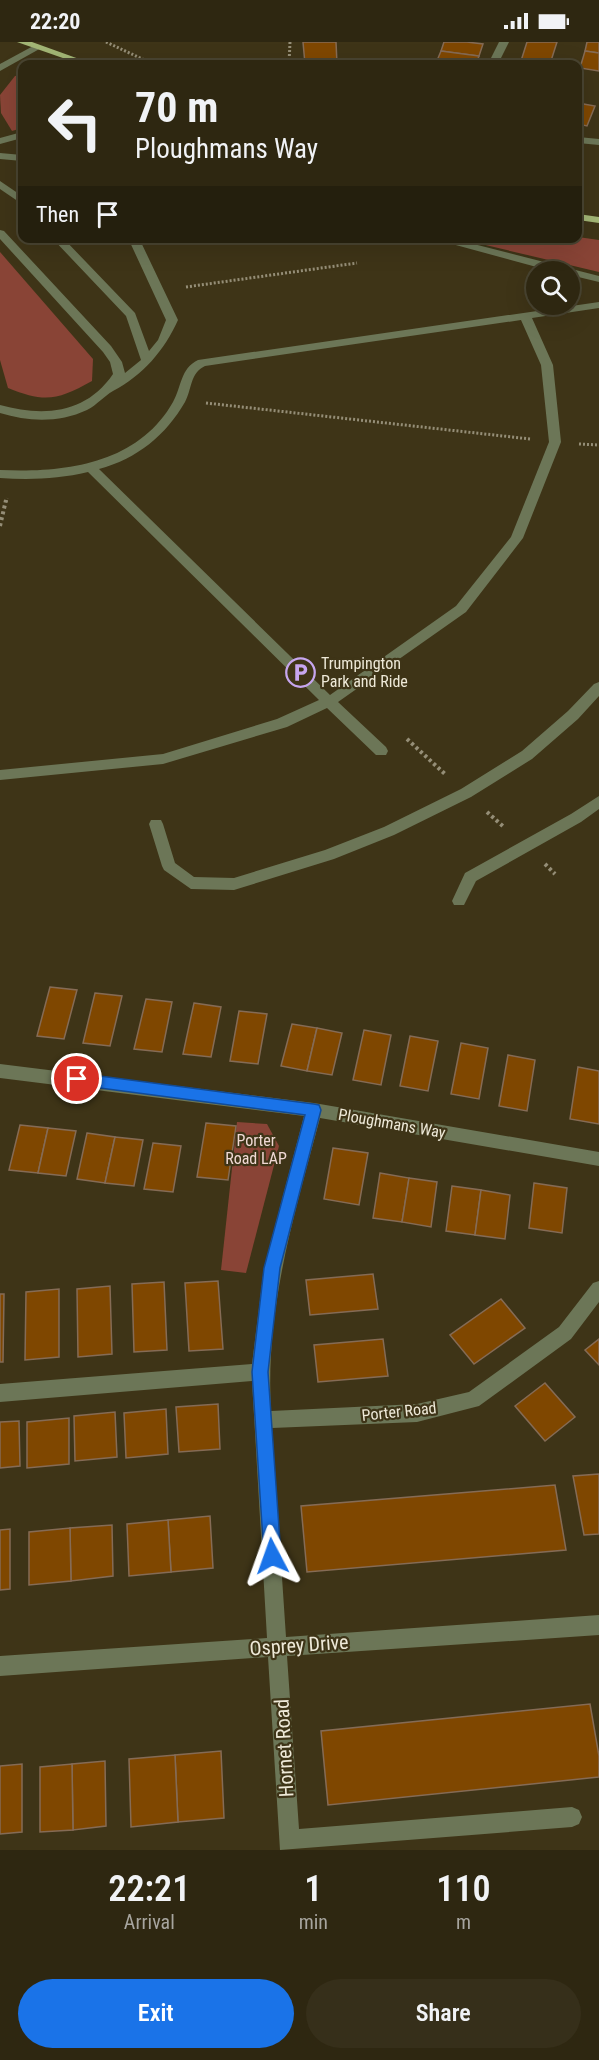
<!DOCTYPE html>
<html lang="en">
<head>
<meta charset="utf-8">
<style>
  :root { --surface:#2e2711; --page:#362f1a; --text:#f1f3f6; --muted:#a7a59f; --line:#494431; --accent:#1a73e8 }
  body { margin:0; font-family:"Roboto Condensed",sans-serif; background:var(--page); color:var(--text); height:100vh; display:flex; flex-direction:column; font-size:22px; white-space:nowrap }
  * { box-sizing:border-box; margin:0 }
  p { font-size:20px; color:var(--muted) }
  .icon { flex:none; width:33px; height:33px; fill:none; stroke:currentColor; stroke-width:2; stroke-linecap:round; stroke-linejoin:round }
  .map { position:relative; height:1808px; overflow:hidden }
  .sheet { display:flex; flex-direction:column; background:var(--surface); flex:1 }
  .sheet>* { flex:none }
  .hud { position:absolute; left:18px; top:18px; width:564px; height:183px; border-radius:12px; box-shadow:0 6px 24px #0002,0 0 0 2px var(--line); background:#2e2711; color:var(--text); overflow:hidden }
  .fabs { position:absolute; left:526px; top:219px; display:grid; gap:12px }
  .fabs a { display:grid; place-items:center; width:54px; height:54px; border-radius:50%; background:var(--surface); box-shadow:0 6px 24px #0002,0 0 0 2px var(--line); font-size:30px }
  .pin { position:absolute; display:grid; place-items:center; width:51px; height:51px; color:#fff; margin:-26px; border:3px solid #fff; border-radius:50%; box-shadow:0 2px 6px #0007 }
  .me { position:absolute; width:66px; margin:-33px; rotate:356deg; stroke-linejoin:round; filter:drop-shadow(0 0 4px #0008) }
  .turn { display:flex; align-items:center; gap:21px; height:126px; padding:0 18px; font-size:27px }
  .turn .icon { width:78px; height:78px; stroke-width:2.5 }
  .turn b { display:block; font-size:42px; line-height:51px }
  .then { display:flex; align-items:center; height:57px; padding:0 18px; background:#0003; gap:12px; font-size:22px }
  .eta { display:flex; justify-content:space-evenly; align-items:center; height:102px; text-align:center }
  .eta b { font-size:36px; font-weight:600; line-height:42px }
  .primary-button { display:flex; gap:12px; margin-top:auto; padding:12px 18px }
  .primary-button a { flex:1; height:69px; border-radius:36px; background:var(--accent); color:#fff; font-size:24px; font-weight:600; line-height:69px; text-align:center }
  .primary-button a+a { background:var(--page); color:var(--text) }
  .status { display:flex; justify-content:space-between; align-items:center; height:42px; padding:0 30px; background:var(--surface); direction:ltr }
  .status svg { height:16px; fill:currentColor }
  .map>svg:first-child { display:block }
  .green { fill:#894436 }
  .building { fill:#7f4700; stroke:#856b55; stroke-width:1.5 }
  .lines { fill:none; stroke-linecap:round; stroke-linejoin:round }
  .path-far1 { stroke:#958e77; stroke-width:3; stroke-dasharray:2 2; stroke-linecap:butt }
  .path { stroke:#958e77; stroke-width:4; stroke-dasharray:3 3; stroke-linecap:butt }
  .minor { fill:#6c7657; fill-rule:evenodd }
  .major { fill:#a2b575; fill-rule:evenodd }
  .route { fill:#1a73e8; stroke:#114b97; stroke-width:1.5 }
  .labels { text-anchor:middle; stroke-width:4.5; stroke-linejoin:round; paint-order:stroke }
  .poi-label { font-size:16px; fill:#eee9d8; stroke:#3e3417; text-anchor:start }
  .street-label { font-size:16px; fill:#eee9d8; stroke:#3e3417 }
  .park-label { font-size:16px; fill:#f0d9d4; stroke:#3e3417 }
  .near-street-label { font-size:20px; fill:#eee9d8; stroke:#3e3417 }
</style>
</head>
<body>
<div class="status"><b>22:20</b><svg viewBox="0 0 49 12"><path d="M0 12V9h3v3zM5 12V6h3v6zM10 12V3h3v9zM15 12V0h3v12zM26 1h20v11H26zM47 4h2v5h-2z"/></svg></div>
<div class="map">
<svg width="599" height="1808" viewBox="0 0 599 1808">
  <rect width="100%" height="100%" fill="#3e3417"/>
  <!-- green -->
  <g class="green">
    <polygon points="22,33 22,86 12,89 1,71 0,53 15,34"/>
    <polygon points="578,195 599,198 599,230 460,197 578,196"/>
    <path d="M0,210L93,317L92,339C58,358 45,361 8,346L0,318Z"/>
    <polygon points="237,1080 267,1082 279,1104 246,1231 221,1228"/>
  </g>
  <!-- building -->
  <g class="building">
    <polygon points="303,0 336,0 337,22 305,22"/>
    <polygon points="444,0 467,0 483,2 479,14 441,9"/>
    <polygon points="527,0 557,0 550,22 520,22"/>
    <polygon points="587,0 599,0 599,11 585,9"/>
    <polygon points="441,9 479,14 476,22 436,21"/>
    <polygon points="585,9 599,11 599,29 580,26"/>
    <polygon points="578,61 595,64 587,84 578,82"/>
    <polygon points="50,945 77,948 64,997 37,994"/>
    <polygon points="95,951 122,954 110,1004 83,1001"/>
    <polygon points="146,957 172,960 162,1010 134,1007"/>
    <polygon points="194,961 221,965 211,1015 183,1012"/>
    <polygon points="239,969 267,972 258,1022 230,1019"/>
    <polygon points="292,982 317,986 307,1029 281,1024"/>
    <polygon points="317,986 342,991 332,1033 307,1029"/>
    <polygon points="364,988 391,993 381,1043 353,1038"/>
    <polygon points="410,994 438,999 428,1049 400,1044"/>
    <polygon points="461,1001 488,1006 479,1057 451,1052"/>
    <polygon points="508,1013 535,1018 527,1069 499,1064"/>
    <polygon points="578,1025 599,1029 599,1082 570,1077"/>
    <polygon points="206,1081 236,1084 228,1138 197,1135"/>
    <polygon points="20,1083 48,1086 38,1131 9,1128"/>
    <polygon points="48,1086 76,1089 66,1134 38,1131"/>
    <polygon points="87,1091 115,1095 105,1141 77,1137"/>
    <polygon points="115,1095 143,1098 134,1144 105,1141"/>
    <polygon points="153,1101 181,1104 173,1150 144,1147"/>
    <polygon points="333,1106 368,1111 359,1163 324,1157"/>
    <polygon points="380,1131 409,1136 402,1180 373,1176"/>
    <polygon points="409,1136 437,1140 431,1185 402,1180"/>
    <polygon points="534,1141 567,1146 562,1191 529,1186"/>
    <polygon points="452,1144 481,1148 475,1193 446,1189"/>
    <polygon points="481,1148 510,1153 505,1197 475,1193"/>
    <polygon points="373,1232 378,1267 310,1273 306,1238"/>
    <polygon points="218,1239 223,1307 189,1309 185,1241"/>
    <polygon points="164,1240 167,1308 134,1310 132,1242"/>
    <polygon points="110,1244 112,1312 78,1315 77,1247"/>
    <polygon points="59,1247 59,1315 25,1318 26,1250"/>
    <polygon points="0,1252 4,1252 3,1320 0,1320"/>
    <polygon points="501,1257 525,1286 474,1322 450,1293"/>
    <polygon points="383,1297 388,1334 318,1340 314,1303"/>
    <polygon points="599,1297 599,1323 585,1308"/>
    <polygon points="545,1341 575,1375 545,1399 515,1364"/>
    <polygon points="218,1362 220,1407 179,1410 176,1365"/>
    <polygon points="166,1367 168,1412 126,1416 124,1371"/>
    <polygon points="115,1370 117,1415 75,1419 74,1374"/>
    <polygon points="69,1376 69,1422 27,1426 27,1380"/>
    <polygon points="19,1379 20,1424 0,1426 0,1380"/>
    <polygon points="599,1432 599,1492 584,1493 573,1434"/>
    <polygon points="555,1443 566,1508 307,1530 301,1464"/>
    <polygon points="210,1474 213,1526 171,1530 168,1478"/>
    <polygon points="168,1478 171,1530 129,1534 127,1482"/>
    <polygon points="112,1483 113,1534 71,1539 70,1486"/>
    <polygon points="70,1486 71,1539 29,1543 29,1490"/>
    <polygon points="10,1487 10,1547 0,1548 0,1488"/>
    <polygon points="590,1662 599,1714 599,1735 328,1763 321,1689"/>
    <polygon points="221,1709 224,1776 178,1780 175,1713"/>
    <polygon points="175,1713 178,1780 131,1785 129,1717"/>
    <polygon points="105,1719 106,1784 73,1788 72,1722"/>
    <polygon points="22,1722 22,1790 0,1792 0,1724"/>
    <polygon points="72,1722 73,1788 40,1790 40,1725"/>
  </g>
  <g class="lines">
    <!-- path-far1 -->
    <g class="path-far1">
      <polyline points="106,0 153,22"/>
      <polyline points="289,22 290,0"/>
      <polyline points="186,245 357,221"/>
      <polyline points="206,361 530,397"/>
      <polyline points="579,402 599,403"/>
      <polyline points="6,460 7,456"/>
    </g>
    <!-- path -->
    <g class="path">
      <polyline points="0,484 6,458"/>
      <polyline points="407,697 446,733"/>
      <polyline points="487,770 504,785"/>
      <polyline points="545,822 555,832"/>
    </g>
    <!-- minor -->
    <g class="minor">
      <polygon points="499,0 509,0 498,22 488,22"/>
      <polygon points="35,3 43,5 0,29 0,22"/>
      <polygon points="22,90 22,96 0,102 0,96"/>
      <polygon points="578,95 599,97 599,103 578,101"/>
      <polygon points="0,111 22,113 22,119 0,117"/>
      <polygon points="0,139 22,154 22,162 0,147"/>
      <path d="M0,188L4,189L111,304L122,320L125,331L141,318L126,274L52,196H63L135,271L149,309L158,298L166,278L128,196H139L178,278C164,309 143,333 113,349C104,354 97,363 87,368C59,381 29,380 0,371V363C43,375 86,372 113,332L110,320L103,310L0,197Z"/>
      <polygon points="430,196 450,196 599,234 599,240 570,233 570,230 555,230"/>
      <path d="M599,260V266L532,276L553,323L561,400L523,496L466,570L338,660L386,705L388,709L386,713H376L327,666L287,685L163,722L0,738V728L163,712L277,677L319,658L88,430C59,437 30,438 0,436V428C65,431 138,422 173,360C182,344 180,327 198,318ZM521,278L541,323L549,400L511,495L456,564L330,653L99,427C137,417 166,393 185,360C192,347 190,331 205,324Z"/>
      <polygon points="599,640 599,654 578,677 532,717 471,755 394,793 334,817 234,848 191,847 164,828 162,824 149,782 151,778 161,778 163,782 175,821 194,835 234,836 325,808 384,785 461,747 522,709 568,669 594,642"/>
      <polygon points="599,754 599,767 581,780 476,839 464,863 454,863 452,859 465,831 571,772"/>
      <path d="M0,1022L314,1061L599,1110V1124L320,1076C294,1174 265,1266 271,1369L417,1362L469,1350L559,1285L593,1241L599,1239V1260L571,1297L479,1364L417,1380L272,1386L286,1595L599,1573V1593L287,1614L299,1787L572,1765L579,1768L582,1775L579,1782L572,1785L280,1808L268,1615L0,1634V1614L267,1596L252,1339L0,1360V1342L252,1322L264,1226L304,1074L0,1036Z"/>
    </g>
    <!-- major -->
    <g class="major">
      <polygon points="17,0 32,0 93,22 80,22"/>
      <polygon points="578,172 599,175 599,181 578,178"/>
    </g>
  </g>
  <!-- route -->
  <polygon class="route" points="77,1031 314,1062 319,1063 321,1068 280,1226 268,1330 281,1514 278,1520 272,1522 266,1520 264,1514 252,1330 264,1226 305,1073 77,1043 72,1041 69,1037 72,1032"/>
  <!-- icons -->
  <defs>
    <symbol id="parking-ring" viewBox="-11 -11 22 22"><circle r="9.5" fill="#3e3417" stroke="#c7a6ef" stroke-width="1.5"/><path d="M-3.5-5.5H1a3.5 3.5 0 0 1 0 7H-1V5.5H-3.5ZM-1-3.4V-.6H.8a1.4 1.4 0 0 0 0-2.8Z" fill="#c7a6ef"/></symbol>
  </defs>
  <g fill-rule="evenodd">
    <use href="#parking-ring" x="284" y="614" width="33" height="33"/>
  </g>
  <g class="labels">
    <!-- poi labels -->
    <g class="poi-label">
      <text x="321" y="627">Trumpington<tspan x="321" dy="18">Park and Ride</tspan></text>
    </g>
    <!-- street labels -->
    <g class="street-label">
      <text transform="translate(392 1081) rotate(10)" y="6">Ploughmans Way</text>
      <text transform="translate(399 1369) rotate(-6)" y="6">Porter Road</text>
    </g>
    <!-- park labels -->
    <g class="park-label">
      <text x="256" y="1104">Porter<tspan x="256" dy="18">Road LAP</tspan></text>
    </g>
    <!-- near-street labels -->
    <g class="near-street-label">
      <text transform="translate(299 1603) rotate(-4)" y="7">Osprey Drive</text>
      <text transform="translate(284 1706) rotate(-93)" y="7">Hornet Road</text>
    </g>
  </g>
</svg>
<div class="fabs">
<a><svg class="icon" aria-label="search" viewBox="0 0 24 24"><circle cx="10" cy="10" r="6"/><path d="M15 15l6 6"/></svg></a>
</div>
<div class="pin" style="left:77px;top:1037px;background:#d93025"><svg class="icon" aria-label="arrive" viewBox="0 0 24 24"><path d="M6 21V4h12l-3 4 3 4H6"/></svg></div>
<svg class="me" style="left:272px;top:1514px" viewBox="-20 -20 40 40"><path d="M0-17L14 15 0 8-14 15z" fill="#1a73e8" stroke="#fff" stroke-width="4"/></svg>
<div class="hud">
<div class="turn"><svg class="icon" aria-label="left" viewBox="0 0 24 24"><path d="M17 20v-9H6M10 6l-5 5 5 5"/></svg><div><b>70 m</b>Ploughmans Way</div></div>
<div class="then">Then<svg class="icon" aria-label="arrive" viewBox="0 0 24 24"><path d="M6 21V4h12l-3 4 3 4H6"/></svg></div>
</div>
</div>
<section class="sheet">
<div class="eta">
<div><b>22:21</b><p>Arrival</p></div>
<div><b>1</b><p>min</p></div>
<div><b>110</b><p>m</p></div>
</div>
<div class="primary-button"><a>Exit</a><a>Share</a></div>
</section>
</body>
</html>
